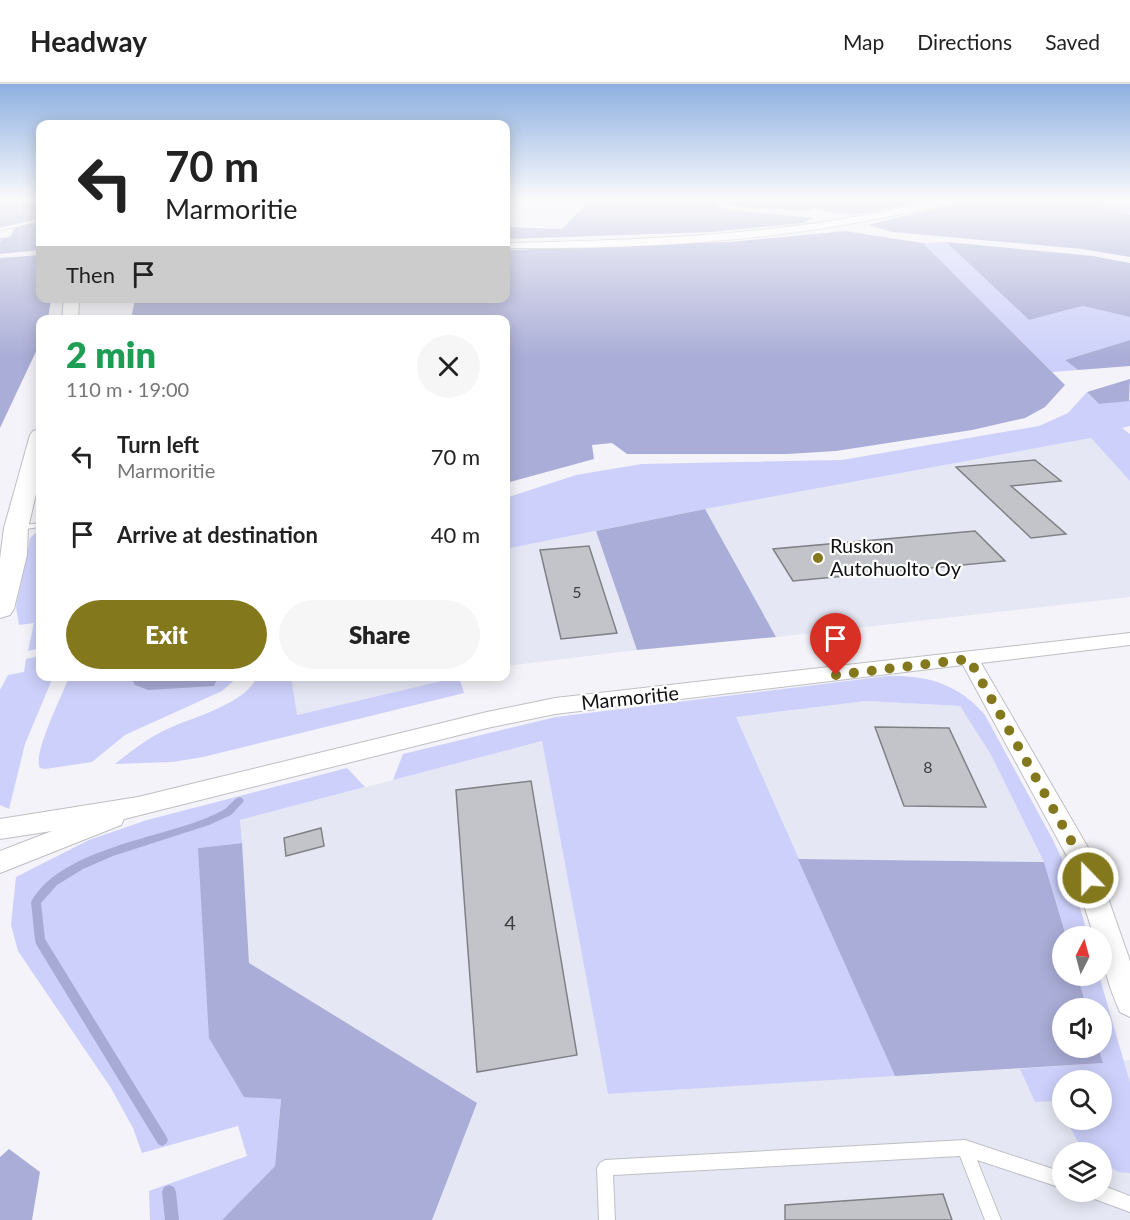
<!DOCTYPE html>
<html lang="en">
<head>
<meta charset="utf-8">
<style>
  :root { --surface:#fff; --page:#f6f6f6; --text:#222; --muted:#767676; --line:#e0e0e0; --accent:#84781d }
  body { margin:0; font-family:Lato,sans-serif; background:var(--page); color:var(--text); height:100vh; display:flex; flex-direction:column; font-size:22px; white-space:nowrap }
  * { box-sizing:border-box; margin:0 }
  p { font-size:20px; color:var(--muted) }
  .icon { flex:none; width:33px; height:33px; fill:none; stroke:currentColor; stroke-width:2; stroke-linecap:round; stroke-linejoin:round }
  .map { position:relative; flex:1; overflow:hidden }
  .sheet { position:absolute; left:36px; top:231px; width:474px; height:366px; display:flex; flex-direction:column; background:var(--surface); border-radius:12px; box-shadow:0 3px 15px #0003 }
  .sheet>* { flex:none }
  .banner { position:absolute; left:36px; top:36px; width:474px; height:183px; border-radius:12px; box-shadow:0 3px 15px #0003; background:#fff; color:var(--text); overflow:hidden }
  .needle { width:39px; rotate:6deg }
  .controls { position:absolute; left:1052px; top:842px; display:grid; gap:12px }
  .controls a { display:grid; place-items:center; width:60px; height:60px; border-radius:50%; background:var(--surface); box-shadow:0 3px 15px #0003; font-size:30px }
  .pin { position:absolute; display:grid; place-items:center; width:51px; height:51px; color:#fff; margin:-62px -26px; border-radius:50% 50% 50% 0; rotate:-45deg; box-shadow:0 0 6px #0007 }
  .pin .icon { rotate:45deg }
  .me { position:absolute; width:66px; margin:-33px; rotate:338deg; stroke-linejoin:round; filter:drop-shadow(0 0 4px #0008) }
  .turn { display:flex; align-items:center; gap:21px; height:126px; padding:0 30px; font-size:27px }
  .turn .icon { width:78px; height:78px; stroke-width:2.5 }
  .turn b { display:block; font-size:42px; line-height:51px }
  .then { display:flex; align-items:center; height:57px; padding:0 30px; background:#0003; gap:12px; font-size:22px }
  .round { display:grid; place-items:center; flex:none; width:63px; height:63px; border-radius:32px; background:var(--page) }
  .headline { display:flex; align-items:center; justify-content:space-between; height:102px; padding:0 30px }
  h1 { font-size:36px; font-weight:800; line-height:45px; color:#1e9e55 }
  .primary-button { display:flex; gap:12px; margin-top:auto; padding:12px 30px }
  .primary-button a { flex:1; height:69px; border-radius:36px; background:var(--accent); color:#fff; font-size:24px; font-weight:800; line-height:69px; text-align:center }
  .primary-button a+a { background:var(--page); color:var(--text) }
  ul { padding:0; list-style:none }
  li { display:flex; align-items:center; gap:18px; height:78px; padding:0 30px }
  li div { flex:1 }
  li b { display:block; font-size:22px }
  li em { font-style:normal }
  header { display:flex; align-items:center; gap:36px; box-sizing:border-box; height:84px; padding:0 30px; background:var(--surface); border-bottom:2px solid var(--line) }
  header strong { font-size:28px }
  nav { display:flex; gap:33px; margin-inline-start:auto; font-size:21px }
  .map>svg:first-child { display:block }
  .built { fill:#e5e7f4; fill-rule:evenodd }
  .green { fill:#cdd0fa }
  .forest { fill:#aaadd7 }
  .water { fill:#a7aad4 }
  .lines { fill:none; stroke-linecap:round; stroke-linejoin:round }
  .stream { fill:#a7aad4; fill-rule:evenodd }
  .building { fill:#c3c4c9; stroke:#808186; stroke-width:1.5 }
  .service-casing { stroke:#bebfc4; stroke-width:2 }
  .minor-casing { stroke:#bebfc4; stroke-width:2 }
  .primary-casing { stroke:#bebfc4; stroke-width:2 }
  .service { fill:#fff; fill-rule:evenodd }
  .minor { fill:#fff; fill-rule:evenodd }
  .primary { fill:#fff; fill-rule:evenodd }
  .route { stroke:#84781d; stroke-width:10; stroke-dasharray:0 18 }
  .poi-dot { fill:#84781d; stroke:#fff; stroke-width:2 }
  .labels { text-anchor:middle; stroke-width:4.5; stroke-linejoin:round; paint-order:stroke }
  .number-label { font-size:16px; fill:#3e3e40 }
  .poi-label { font-size:20px; fill:#111113; stroke:#fff; text-anchor:start }
  .street-label { font-size:20px; fill:#111113; stroke:#fff }
  .near-number-label { font-size:20px; fill:#3e3e40 }
</style>
</head>
<body>
<header>
<strong>Headway</strong>
<nav><a>Map</a><a>Directions</a><a>Saved</a></nav>
</header>
<div class="map">
<svg width="1130" height="1136" viewBox="0 0 1130 1136">
  <rect width="100%" height="100%" fill="#f3f3f9"/>
  <!-- built -->
  <g class="built">
    <polygon points="1091,354 1130,397 1130,513 776,553 705,425"/>
    <polygon points="596,447 637,566 506,582 506,465"/>
    <polygon points="291,592 460,593 296,631"/>
    <polygon points="866,617 960,622 991,671 1044,778 798,775 735,633"/>
    <path d="M542,657L608,1010L1130,976V1136H432L477,1019L249,879L240,736ZM1062,996H1101V1035H1062ZM1062,1068H1101V1107H1062Z"/>
  </g>
  <!-- green -->
  <g class="green">
    <polygon points="1075,115 1130,115 1130,131"/>
    <polygon points="946,158 1029,236 1083,222 1130,233 1130,256 1065,276 1078,286 1052,288 923,159"/>
    <polygon points="1087,308 1099,320 1130,316 1130,342 1122,344 1130,350 1130,397 1091,354 705,425 506,465 506,414 576,391 642,380 842,376 1039,342 1068,329"/>
    <polygon points="40,445 40,564 28,567 34,539 19,541 16,523 30,454"/>
    <polygon points="40,572 40,592 53,593 25,660 9,725 0,721 0,606 8,591 24,588 26,575"/>
    <path d="M888,592C927,591 959,600 985,631L1053,756L1073,799L1088,852H1066L1044,778L991,671L960,622L866,617L736,633L895,992L608,1010L542,657L393,696L403,670L556,633Z"/>
    <path d="M69,593H238L222,607L125,651L92,678L45,685L40,684C32,670 63,610 69,593Z"/>
    <path d="M257,593H291L297,631L459,593L464,609L203,673L172,678L115,680C130,668 144,657 161,648C188,634 244,622 257,593Z"/>
    <polygon points="347,684 365,703 240,736 242,759 198,764 281,1015 275,1082 222,1136 150,1136 149,1107 247,1072 238,1042 142,1069 133,1044 111,1004 18,867 11,841 16,793 89,756 147,736"/>
    <polygon points="1077,891 1099,891 1130,999 1130,1089 1118,1088 1101,1077 1101,1068 1087,1068 1078,1058 1066,1035 1101,1035 1101,996 1062,996 1062,1027 1057,1017 1035,1018 1020,985 1102,979 1098,963 1101,963 1101,924 1087,924"/>
  </g>
  <!-- forest -->
  <g class="forest">
    <polygon points="0,115 29,115 40,128 40,134 0,143"/>
    <polygon points="600,115 712,115 717,122 730,126 813,134 803,139 711,148 506,155 506,143 562,145 587,119"/>
    <path d="M724,115H924C884,127 855,136 814,124L811,127L736,123L726,119Z"/>
    <polygon points="974,115 1075,115 1130,131 1130,173 1082,165 892,148 868,141"/>
    <polygon points="40,137 40,166 0,170 0,157 11,152 15,143"/>
    <polygon points="845,147 923,159 1065,301 1045,323 1025,334 972,346 836,367 787,370 627,370 612,359 592,361 594,375 506,399 506,236 131,235 135,215 506,214 506,166 730,158"/>
    <polygon points="946,158 1093,172 1130,179 1130,233 1083,222 1029,236"/>
    <polygon points="40,171 40,214 51,215 48,235 40,236 40,259 0,344 0,174"/>
    <polygon points="1130,256 1130,282 1078,286 1065,276"/>
    <polygon points="1130,295 1129,317 1099,320 1087,308"/>
    <polygon points="705,425 776,553 637,566 596,447"/>
    <polygon points="242,759 249,879 477,1019 432,1136 222,1136 275,1082 281,1015 244,1013 209,954 198,764"/>
    <polygon points="798,775 1044,778 1066,852 1062,852 1062,891 1077,891 1087,924 1062,924 1062,963 1098,963 1103,979 895,992"/>
    <polygon points="9,1065 40,1088 32,1136 0,1136 0,1073"/>
  </g>
  <!-- water -->
  <polygon class="water" points="131,593 131,592 218,593 214,602 148,606 135,601"/>
  <g class="lines">
    <!-- stream -->
    <g class="stream">
      <polygon points="610,115 613,115 588,125 567,148 544,151 506,151 506,149 544,149 565,146 586,123"/>
      <polygon points="40,152 40,154 0,156 0,154"/>
      <path d="M239,713L242,714L244,717L231,731L209,741L113,772L83,785L57,801L41,819L45,855L166,1052L168,1056L166,1060L162,1062L158,1060L36,860L35,856L31,818C59,767 153,755 204,735C210,732 219,729 225,725C230,721 233,716 239,713Z"/>
      <polygon points="169,1101 174,1103 176,1108 179,1136 165,1136 162,1108 164,1103"/>
    </g>
  </g>
  <!-- building -->
  <g class="building">
    <polygon points="1035,376 1061,397 1011,402 1066,450 1031,454 956,383"/>
    <polygon points="975,447 1005,477 793,497 773,465"/>
    <polygon points="589,462 617,549 561,555 540,466"/>
    <polygon points="875,643 949,644 986,723 904,722"/>
    <polygon points="531,697 577,971 477,988 456,706"/>
    <polygon points="321,744 324,762 286,772 284,754"/>
    <polygon points="943,1110 952,1136 785,1136 785,1121"/>
  </g>
  <g class="lines">
    <defs>
      <g id="service">
        <polygon points="40,135 40,137 0,146 0,144"/>
        <polygon points="40,439 40,443 18,446 14,444 18,442"/>
        <polygon points="965,1056 1062,1088 1062,1104 977,1076 1001,1136 985,1136 960,1072 613,1091 615,1136 599,1136 597,1084 600,1079 605,1076"/>
        <polygon points="1101,1101 1130,1112 1130,1128 1089,1113 1087,1107 1101,1107"/>
      </g>
      <g id="minor">
        <polygon points="558,115 577,115 582,117 578,119"/>
        <path d="M940,115H951C933,125 897,131 876,135C754,159 629,165 506,164V159C652,156 797,151 940,115Z"/>
        <path d="M1130,549V561L981,579L1094,774L1130,877V933L1120,928C1109,903 1101,879 1101,852H1094L1069,776L963,581L555,630L487,644L124,735L121,741L0,789V767L52,747L0,755V735L138,713L487,628L555,614Z"/>
      </g>
      <g id="primary">
        <polygon points="64,214 79,214 78,236 62,236"/>
        <polygon points="40,345 40,393 28,444 27,471 14,525 10,531 0,534 0,475 4,444 30,351 33,347"/>
      </g>
    </defs>
    <!-- service casing -->
    <use href="#service" class="service-casing"/>
    <!-- minor casing -->
    <use href="#minor" class="minor-casing"/>
    <!-- primary casing -->
    <use href="#primary" class="primary-casing"/>
    <!-- service -->
    <use href="#service" class="service"/>
    <!-- minor -->
    <use href="#minor" class="minor"/>
    <!-- primary -->
    <use href="#primary" class="primary"/>
  </g>
  <!-- sky -->
  <linearGradient id="sky" x2="0" y2="1"><stop stop-color="#8eb0e0"/><stop offset="0.42" stop-color="#fafafc"/><stop offset="1" stop-color="#fafafc" stop-opacity="0"/></linearGradient>
  <rect width="1130" height="274" fill="url(#sky)"/>
  <g class="lines">
    <!-- route -->
    <polyline class="route" points="836,591 969,575 1073,760 1088,794"/>
  </g>
  <!-- markers -->
  <circle class="poi-dot" cx="818" cy="474" r="6"/>
  <g class="labels">
    <!-- number labels -->
    <g class="number-label">
      <text x="577" y="514">5</text>
      <text x="928" y="689">8</text>
    </g>
    <!-- poi labels -->
    <g class="poi-label">
      <text x="830" y="469">Ruskon<tspan x="830" dy="23">Autohuolto Oy</tspan></text>
    </g>
    <!-- street labels -->
    <g class="street-label">
      <text transform="translate(630 614) rotate(-6)" y="7">Marmoritie</text>
    </g>
    <!-- near-number labels -->
    <g class="near-number-label">
      <text x="510" y="846">4</text>
    </g>
  </g>
</svg>
<div class="controls">
<a><svg class="needle" viewBox="-14 -14 28 28"><path d="M0-13l5 13h-10z" fill="#e53935"/><path d="M0 13l5-13h-10z" fill="#767676"/></svg></a>
<a><svg class="icon" aria-label="sound" viewBox="0 0 24 24"><path d="M4 9h4l5-4v14l-5-4H4zM17 9q2 3 0 6"/></svg></a>
<a><svg class="icon" aria-label="search" viewBox="0 0 24 24"><circle cx="10" cy="10" r="6"/><path d="M15 15l6 6"/></svg></a>
<a><svg class="icon" aria-label="layers" viewBox="0 0 24 24"><path d="M12 4l9 5-9 5-9-5zM3 14l9 5 9-5"/></svg></a>
</div>
<div class="pin" style="left:836px;top:591px;background:#d93025"><svg class="icon" aria-label="arrive" viewBox="0 0 24 24"><path d="M6 21V4h12l-3 4 3 4H6"/></svg></div>
<svg class="me" style="left:1088px;top:794px" viewBox="-20 -20 40 40"><circle r="17" fill="#84781d" stroke="#fff" stroke-width="3"/><path d="M0-11L8 9 0 5-8 9z" fill="#fff"/></svg>
<div class="banner">
<div class="turn"><svg class="icon" aria-label="left" viewBox="0 0 24 24"><path d="M17 20v-9H6M10 6l-5 5 5 5"/></svg><div><b>70 m</b>Marmoritie</div></div>
<div class="then">Then<svg class="icon" aria-label="arrive" viewBox="0 0 24 24"><path d="M6 21V4h12l-3 4 3 4H6"/></svg></div>
</div>
<section class="sheet">
<div class="headline"><div><h1>2 min</h1><p>110 m · 19:00</p></div><a class="round"><svg class="icon" aria-label="close" viewBox="0 0 24 24"><path d="M6 6l12 12M18 6L6 18"/></svg></a></div>
<ul>
<li><svg class="icon" aria-label="left" viewBox="0 0 24 24"><path d="M17 20v-9H6M10 6l-5 5 5 5"/></svg><div><b>Turn left</b><p>Marmoritie</p></div><em>70 m</em></li>
<li><svg class="icon" aria-label="arrive" viewBox="0 0 24 24"><path d="M6 21V4h12l-3 4 3 4H6"/></svg><div><b>Arrive at destination</b></div><em>40 m</em></li>
</ul>
<div class="primary-button"><a>Exit</a><a>Share</a></div>
</section>
</div>
</body>
</html>
